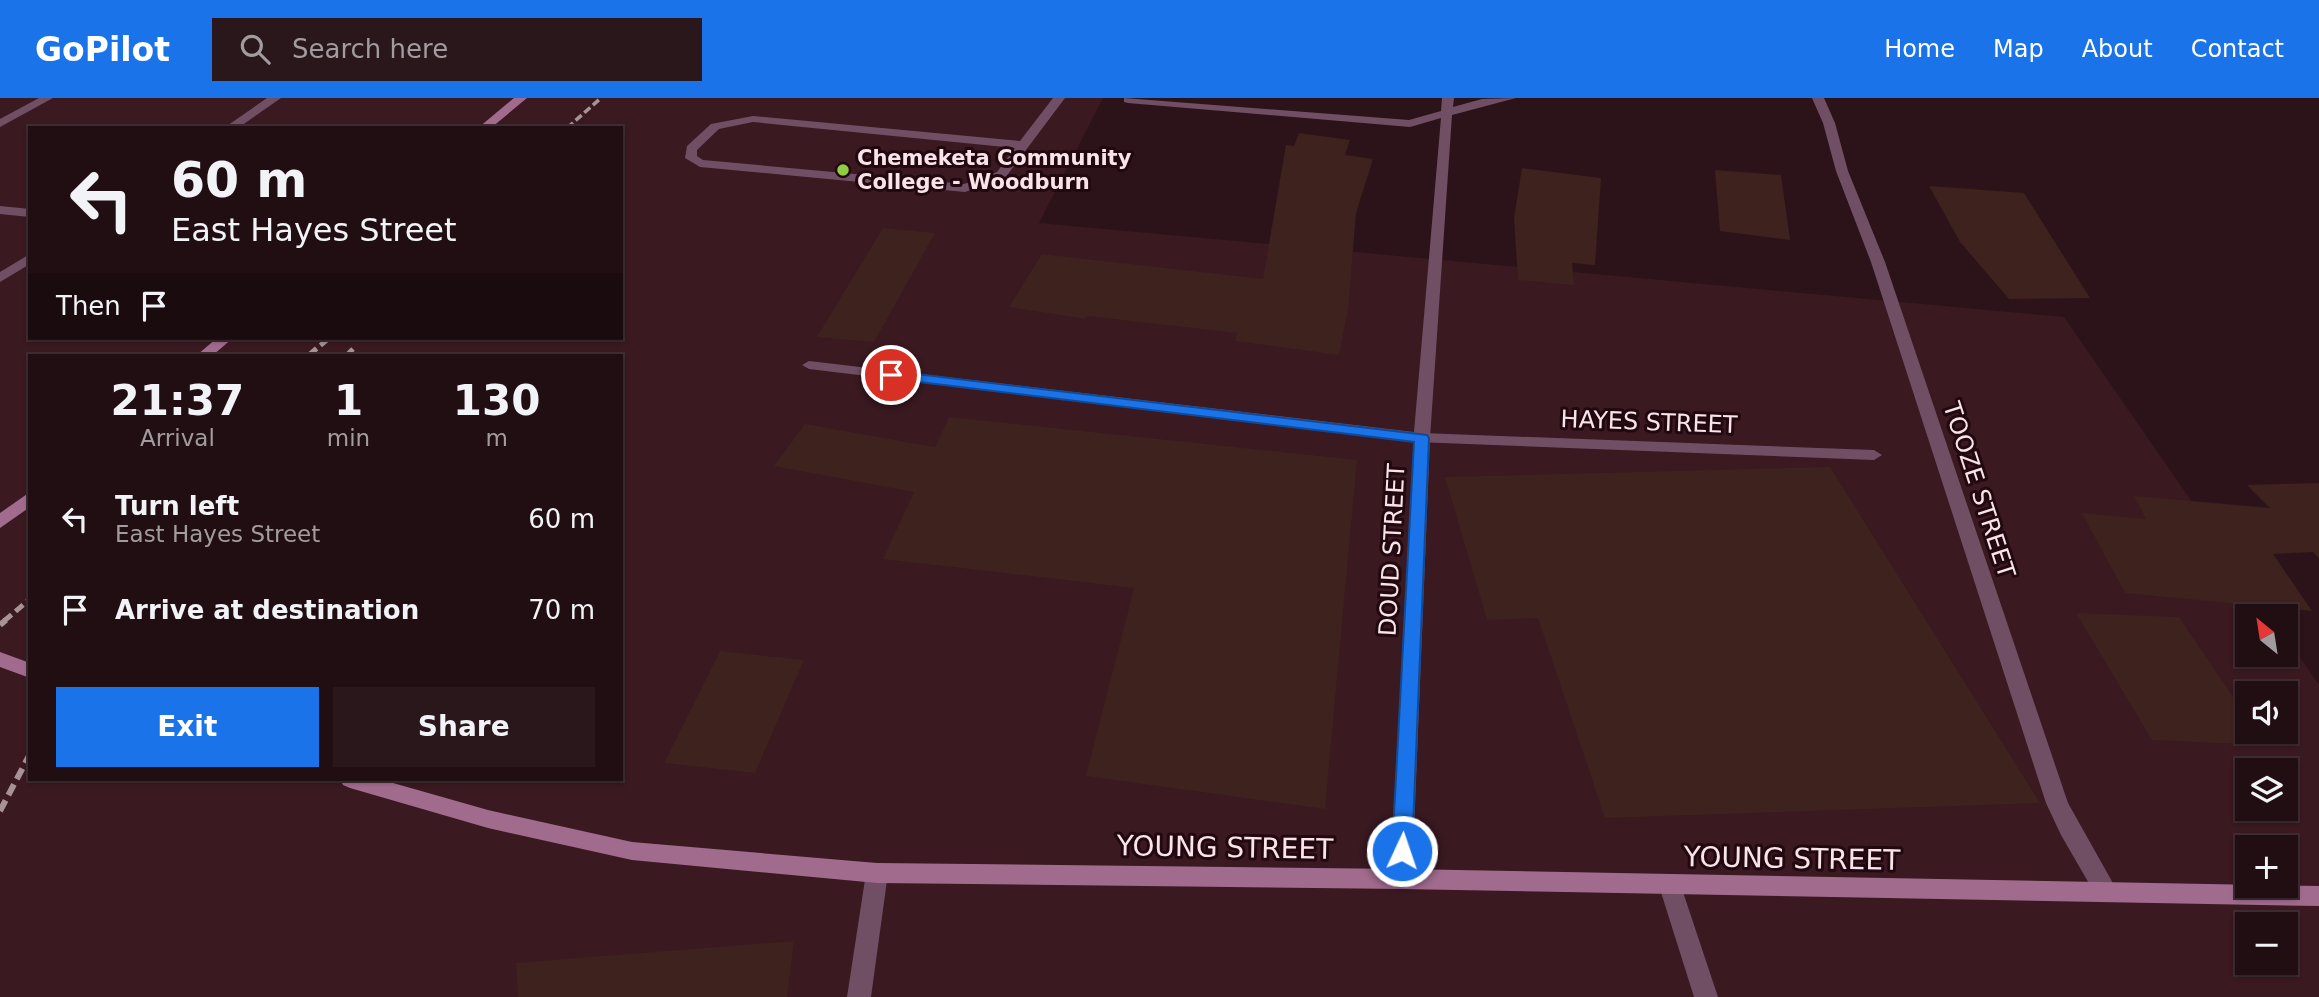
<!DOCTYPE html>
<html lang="en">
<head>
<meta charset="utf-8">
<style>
  :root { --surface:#210e13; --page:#29171c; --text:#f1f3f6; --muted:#a29ca0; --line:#3e2e33; --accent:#1a73e8 }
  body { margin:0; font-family:"DejaVu Sans",sans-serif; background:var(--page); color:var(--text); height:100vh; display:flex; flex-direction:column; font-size:26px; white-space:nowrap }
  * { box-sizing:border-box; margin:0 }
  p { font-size:23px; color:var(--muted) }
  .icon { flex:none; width:38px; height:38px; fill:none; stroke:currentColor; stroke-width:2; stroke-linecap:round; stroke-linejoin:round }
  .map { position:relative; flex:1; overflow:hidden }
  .details { position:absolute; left:28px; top:256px; width:595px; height:427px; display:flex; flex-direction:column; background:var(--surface); border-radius:0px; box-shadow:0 2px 5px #0004,0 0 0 2px var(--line) }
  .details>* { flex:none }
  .banner { position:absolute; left:28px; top:28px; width:595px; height:214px; border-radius:0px; box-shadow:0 2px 5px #0004,0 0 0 2px var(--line); background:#210e13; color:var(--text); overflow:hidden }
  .needle { width:46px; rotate:330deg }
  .buttons { position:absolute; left:2235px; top:506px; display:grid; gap:14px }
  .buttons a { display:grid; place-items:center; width:63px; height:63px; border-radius:0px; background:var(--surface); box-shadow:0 2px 5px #0004,0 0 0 2px var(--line); font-size:35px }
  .pin { position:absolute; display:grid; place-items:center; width:60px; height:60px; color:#fff; margin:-30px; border:4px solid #fff; border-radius:50%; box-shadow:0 2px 7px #0007 }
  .me { position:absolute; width:77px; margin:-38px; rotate:3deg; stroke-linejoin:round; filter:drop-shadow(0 0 5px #0008) }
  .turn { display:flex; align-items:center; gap:24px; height:147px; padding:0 28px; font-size:32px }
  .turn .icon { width:91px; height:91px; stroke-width:2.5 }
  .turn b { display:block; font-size:49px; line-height:60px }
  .then { display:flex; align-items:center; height:66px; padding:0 28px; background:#0003; gap:14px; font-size:26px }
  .eta { display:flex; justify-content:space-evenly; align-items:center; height:119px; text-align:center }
  .eta b { font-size:42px; font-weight:800; line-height:49px }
  .action { display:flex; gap:14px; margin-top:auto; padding:14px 28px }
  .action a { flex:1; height:80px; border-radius:0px; background:var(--accent); color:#fff; font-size:28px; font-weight:800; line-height:80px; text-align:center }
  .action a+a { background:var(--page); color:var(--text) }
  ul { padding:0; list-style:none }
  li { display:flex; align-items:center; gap:21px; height:91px; padding:0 28px }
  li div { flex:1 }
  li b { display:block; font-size:26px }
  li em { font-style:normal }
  header { display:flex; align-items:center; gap:42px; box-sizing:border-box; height:98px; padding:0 35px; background:var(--accent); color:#fff }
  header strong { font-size:33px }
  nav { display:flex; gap:38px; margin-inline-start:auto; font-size:24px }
  .search { width:490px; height:63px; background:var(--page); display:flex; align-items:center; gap:18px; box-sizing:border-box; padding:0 24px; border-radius:0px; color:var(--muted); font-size:26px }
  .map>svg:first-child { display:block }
  .built { fill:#3a1921; fill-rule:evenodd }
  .building { fill:#3d221d }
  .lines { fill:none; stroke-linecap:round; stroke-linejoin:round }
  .service { fill:#704f64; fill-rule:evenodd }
  .minor { fill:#704f64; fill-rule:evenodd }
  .tertiary { fill:#704f64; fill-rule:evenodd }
  .secondary { fill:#a16b8e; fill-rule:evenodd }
  .rail-far2 { stroke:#a89297; stroke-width:3.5; stroke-dasharray:8 3.5; stroke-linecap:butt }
  .rail-far1 { stroke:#a89297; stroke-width:5; stroke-dasharray:10 5; stroke-linecap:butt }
  .rail { stroke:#a89297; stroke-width:6; stroke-dasharray:12 6; stroke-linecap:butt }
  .route { fill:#1a73e8; stroke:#114b97; stroke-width:2 }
  .poi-dot { fill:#8fcd42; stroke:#220910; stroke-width:2.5 }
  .labels { text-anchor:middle; stroke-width:6; stroke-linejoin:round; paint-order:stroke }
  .far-poi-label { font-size:21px; font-weight:bold; fill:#f9e5e9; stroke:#220910; text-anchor:start }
  .street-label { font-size:24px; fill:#f9e5e9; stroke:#220910 }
  .near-street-label { font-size:28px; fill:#f9e5e9; stroke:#220910 }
</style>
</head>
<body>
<header>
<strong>GoPilot</strong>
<div class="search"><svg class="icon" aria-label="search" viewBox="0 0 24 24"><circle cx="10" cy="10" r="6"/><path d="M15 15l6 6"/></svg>Search here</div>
<nav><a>Home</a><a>Map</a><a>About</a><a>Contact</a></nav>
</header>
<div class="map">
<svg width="2319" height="899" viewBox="0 0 2319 899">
  <rect width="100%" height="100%" fill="#2c1319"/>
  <!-- built -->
  <path class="built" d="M0,0H1103L1039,125L2064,219L2271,518H2247V556H2286V539L2319,587V899H0ZM30,30H621V240H30ZM30,257H621V681H30ZM2247,595H2286V634H2247ZM2247,672H2286V710H2247ZM2247,749H2286V788H2247ZM2247,826H2286V864H2247Z"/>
  <!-- building -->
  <g class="building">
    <polygon points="1299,35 1350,42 1345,57 1373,61 1356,115 1348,211 1339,257 1235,243 1237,235 1087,218 1085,221 1009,209 1042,156 1263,181 1286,47 1294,48"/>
    <polygon points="1522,70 1601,80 1595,167 1572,165 1574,187 1518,182 1514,120"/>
    <polygon points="1715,72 1781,77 1790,142 1720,133"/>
    <polygon points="1929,88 2024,95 2090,200 2009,201 1960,144"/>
    <polygon points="883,130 935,135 874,244 817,239"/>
    <polygon points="949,319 1357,362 1325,711 1086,678 1134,490 883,461 914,394 774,368 805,326 935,349"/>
    <polygon points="1830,369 2040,705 1605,720 1538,520 1487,522 1445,379"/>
    <polygon points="2319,385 2319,461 2313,454 2273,456 2312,513 2125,495 2082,415 2146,421 2134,398 2270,410 2247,387"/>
    <polygon points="2076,515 2179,519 2247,620 2247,634 2256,634 2265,647 2152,642"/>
    <polygon points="720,553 804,562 755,675 664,665"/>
    <polygon points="794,843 787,899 518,899 516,865"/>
  </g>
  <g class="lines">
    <!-- service -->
    <g class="service">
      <polygon points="267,0 281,0 238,30 224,30"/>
      <path d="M1053,0H1065L1005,80L965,94L700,69L685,60L687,48L711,26L753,18L1020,43ZM753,24L1015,50L997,74L964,86L703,62L697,58V52L719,31Z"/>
      <polygon points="30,156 30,166 0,184 0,174"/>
      <polygon points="1422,335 1874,352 1882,357 1874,362 1416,344 1414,340"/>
    </g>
    <!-- minor -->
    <g class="minor">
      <polygon points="1124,0 1409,22 1441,13 1442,0 1454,0 1453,9 1482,1 1516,0 1452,17 1430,340 1412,781 1409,788 1401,791 1393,788 1390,781 1414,344 809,271 802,267 809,263 1414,334 1441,20 1410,29 1128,5 1124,4"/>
      <polygon points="1812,0 1824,0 1835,25 1848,73 1885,164 2068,705 2114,787 2117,794 2114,801 2106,804 2098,801 2061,737 2046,705 1871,164 1836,73 1823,25"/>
      <polygon points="0,108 30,111 30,119 0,116"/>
      <polygon points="877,765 885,768 888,775 871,899 847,899 866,775 869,768"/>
      <polygon points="1670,778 1678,781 1681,788 1718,899 1694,899 1659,788 1662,781"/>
    </g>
    <!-- tertiary -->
    <polygon class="tertiary" points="39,0 53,0 0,29 0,21"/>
    <!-- secondary -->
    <g class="secondary">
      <polygon points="514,0 527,0 491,30 478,30"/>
      <polygon points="217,240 233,240 213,257 197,257"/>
      <polygon points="30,394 30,409 0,430 0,415"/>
      <polygon points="0,554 30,565 30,580 0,569"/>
      <polygon points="340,681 379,681 488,712 632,744 877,765 1401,771 2319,788 2319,808 1401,791 877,785 632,762 488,730 350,690 343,687"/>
    </g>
    <!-- rail-far2 -->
    <polyline class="rail-far2" points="567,30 601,0"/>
    <!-- rail-far1 -->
    <g class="rail-far1">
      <polyline points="309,257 329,240"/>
      <polyline points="347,257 353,251"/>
      <polyline points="4,523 30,501"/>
    </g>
    <!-- rail -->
    <g class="rail">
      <polyline points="0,527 6,522"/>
      <polyline points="0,713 30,656"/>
    </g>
  </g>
  <!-- route -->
  <polygon class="route" points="891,273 1427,337 1429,340 1412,753 1409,759 1402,762 1395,759 1392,753 1414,344 886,280 884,277"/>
  <!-- markers -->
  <circle class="poi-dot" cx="843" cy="72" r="7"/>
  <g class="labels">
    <!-- far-poi labels -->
    <g class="far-poi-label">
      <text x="857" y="67">Chemeketa Community<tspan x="857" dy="24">College - Woodburn</tspan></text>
    </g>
    <!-- street labels -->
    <g class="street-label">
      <text transform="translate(1649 324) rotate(2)" y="8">HAYES STREET</text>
      <text transform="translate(1979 392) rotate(72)" y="8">TOOZE STREET</text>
      <text transform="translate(1392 452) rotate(-87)" y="8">DOUD STREET</text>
    </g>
    <!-- near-street labels -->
    <g class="near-street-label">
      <text transform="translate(1225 749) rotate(1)" y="10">YOUNG STREET</text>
      <text transform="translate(1792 760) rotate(1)" y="10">YOUNG STREET</text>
    </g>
  </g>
</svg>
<div class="buttons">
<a><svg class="needle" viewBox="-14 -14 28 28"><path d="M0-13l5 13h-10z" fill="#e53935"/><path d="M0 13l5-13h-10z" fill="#a29ca0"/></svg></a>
<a><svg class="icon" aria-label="sound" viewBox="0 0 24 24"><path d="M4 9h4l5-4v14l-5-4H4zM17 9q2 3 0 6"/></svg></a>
<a><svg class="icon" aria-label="layers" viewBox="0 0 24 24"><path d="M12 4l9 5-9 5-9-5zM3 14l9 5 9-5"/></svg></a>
<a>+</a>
<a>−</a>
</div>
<div class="pin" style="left:891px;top:277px;background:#d93025"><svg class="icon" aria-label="arrive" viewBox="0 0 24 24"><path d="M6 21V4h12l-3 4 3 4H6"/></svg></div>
<svg class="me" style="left:1402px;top:753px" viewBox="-20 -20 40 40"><circle r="17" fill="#1a73e8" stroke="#fff" stroke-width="3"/><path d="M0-11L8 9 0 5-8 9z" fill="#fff"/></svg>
<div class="banner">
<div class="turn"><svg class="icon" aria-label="left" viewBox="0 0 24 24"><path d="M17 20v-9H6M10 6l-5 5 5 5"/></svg><div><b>60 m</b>East Hayes Street</div></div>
<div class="then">Then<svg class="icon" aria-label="arrive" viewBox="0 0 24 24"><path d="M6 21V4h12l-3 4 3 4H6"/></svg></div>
</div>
<section class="details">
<div class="eta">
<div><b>21:37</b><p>Arrival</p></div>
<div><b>1</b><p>min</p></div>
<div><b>130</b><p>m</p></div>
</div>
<ul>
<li><svg class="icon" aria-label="left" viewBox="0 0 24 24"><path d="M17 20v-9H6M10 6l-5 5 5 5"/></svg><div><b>Turn left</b><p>East Hayes Street</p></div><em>60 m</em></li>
<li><svg class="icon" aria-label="arrive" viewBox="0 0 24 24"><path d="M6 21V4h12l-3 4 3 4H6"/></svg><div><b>Arrive at destination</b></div><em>70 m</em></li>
</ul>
<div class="action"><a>Exit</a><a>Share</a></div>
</section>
</div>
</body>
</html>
